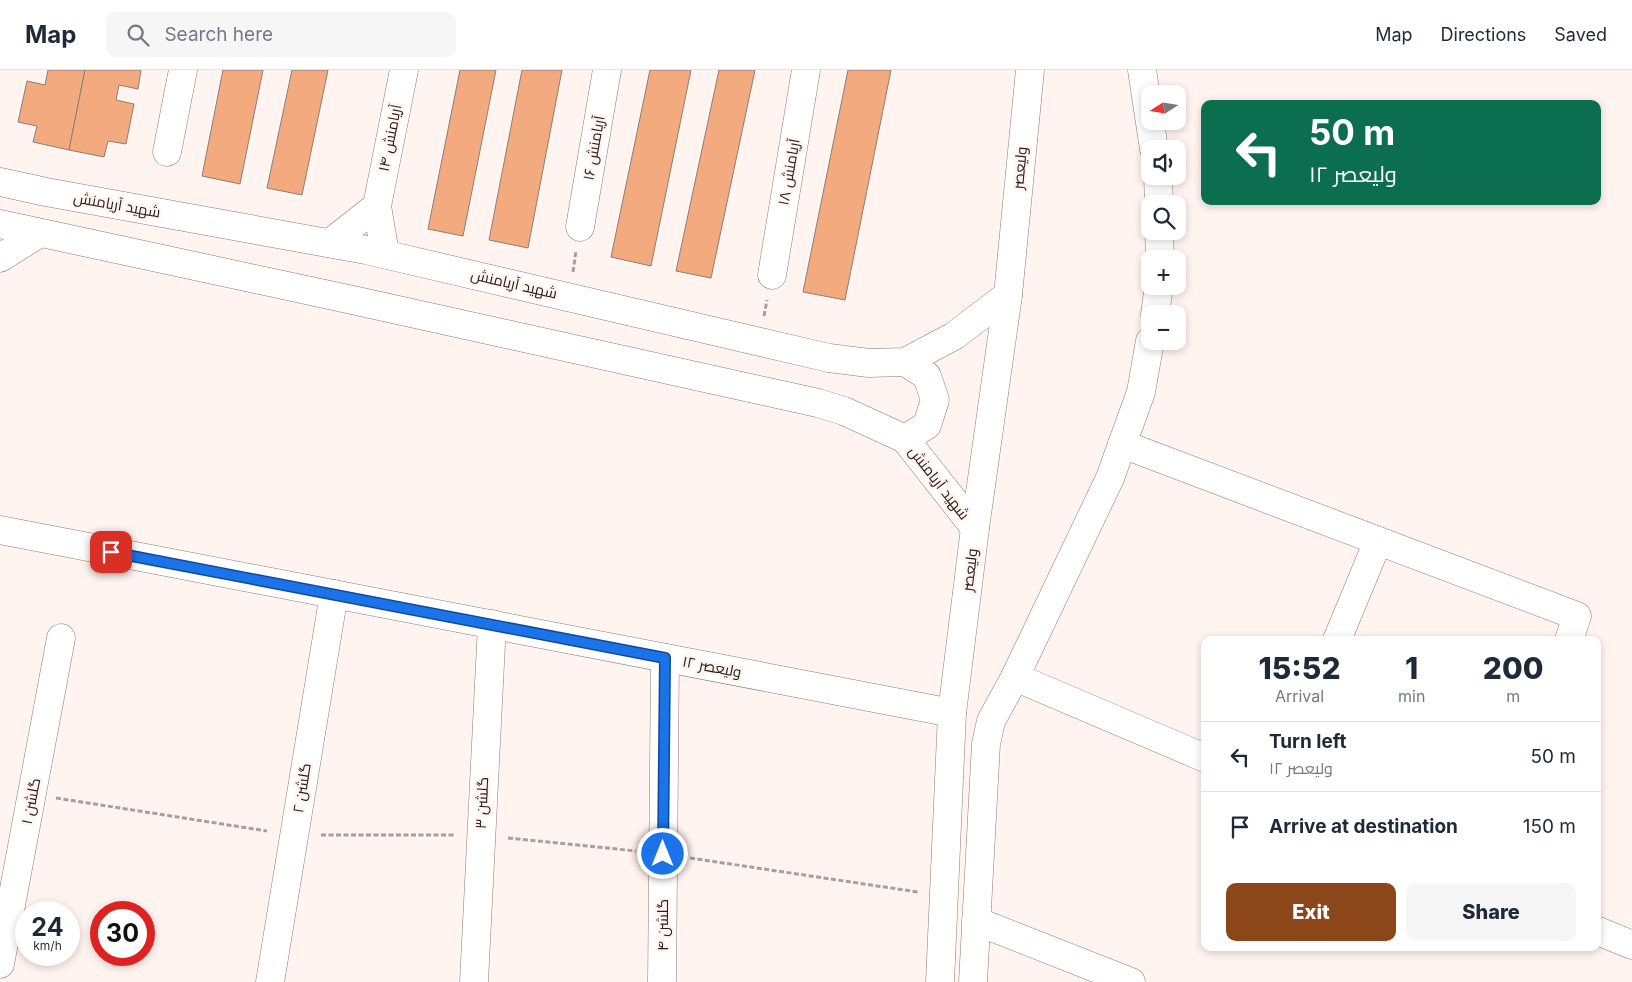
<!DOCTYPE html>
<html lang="en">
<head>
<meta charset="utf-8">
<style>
  :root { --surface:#fff; --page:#f6f6f7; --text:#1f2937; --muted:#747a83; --line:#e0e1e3; --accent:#8b4719 }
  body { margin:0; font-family:Inter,Cairo,sans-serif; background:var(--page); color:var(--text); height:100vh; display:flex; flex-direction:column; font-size:19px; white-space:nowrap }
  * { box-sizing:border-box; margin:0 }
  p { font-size:16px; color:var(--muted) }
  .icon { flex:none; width:28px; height:28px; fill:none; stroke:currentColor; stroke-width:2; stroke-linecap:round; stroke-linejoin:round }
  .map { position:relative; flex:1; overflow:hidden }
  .details { position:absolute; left:1201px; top:566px; width:400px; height:315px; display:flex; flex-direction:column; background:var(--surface); border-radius:10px; box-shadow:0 2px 8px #0003 }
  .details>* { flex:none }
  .top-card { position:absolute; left:1201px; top:30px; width:400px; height:105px; border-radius:10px; box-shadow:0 2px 8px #0003; background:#0b6e4f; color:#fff; overflow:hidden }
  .needle { width:32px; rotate:258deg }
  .tools { position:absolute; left:1141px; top:15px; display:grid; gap:10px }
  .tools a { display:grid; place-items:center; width:45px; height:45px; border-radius:10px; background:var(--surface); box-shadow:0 2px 8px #0003; font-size:25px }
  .speed { position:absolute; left:15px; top:831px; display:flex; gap:10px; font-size:25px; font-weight:700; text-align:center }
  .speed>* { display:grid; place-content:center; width:65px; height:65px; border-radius:50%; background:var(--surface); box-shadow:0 2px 8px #0003; line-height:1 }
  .speed small { font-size:12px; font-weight:400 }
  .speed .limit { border:8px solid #d22; background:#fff; color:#111 }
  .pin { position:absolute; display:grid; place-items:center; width:42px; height:42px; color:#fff; margin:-21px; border-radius:10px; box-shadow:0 2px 8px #0006 }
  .me { position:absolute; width:55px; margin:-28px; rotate:0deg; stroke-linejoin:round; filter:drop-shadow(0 0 4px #0008) }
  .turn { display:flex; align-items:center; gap:18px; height:105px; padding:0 25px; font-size:22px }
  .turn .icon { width:65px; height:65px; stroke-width:2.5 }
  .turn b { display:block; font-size:35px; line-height:42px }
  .eta { display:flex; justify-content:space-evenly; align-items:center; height:85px; text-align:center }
  .eta b { font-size:30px; font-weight:800; line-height:35px }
  .cta { display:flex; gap:10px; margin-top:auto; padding:10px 25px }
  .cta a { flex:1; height:58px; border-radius:10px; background:var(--accent); color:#fff; font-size:20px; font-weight:800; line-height:58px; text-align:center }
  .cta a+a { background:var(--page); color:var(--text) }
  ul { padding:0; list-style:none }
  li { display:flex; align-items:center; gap:15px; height:70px; padding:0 25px; border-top:1px solid var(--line) }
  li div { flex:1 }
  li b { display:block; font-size:19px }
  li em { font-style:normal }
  header { display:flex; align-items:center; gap:30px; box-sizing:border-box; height:70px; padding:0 25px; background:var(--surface); border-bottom:1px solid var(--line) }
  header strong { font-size:24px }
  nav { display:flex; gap:28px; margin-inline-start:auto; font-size:18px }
  .search { width:350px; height:45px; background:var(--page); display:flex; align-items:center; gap:12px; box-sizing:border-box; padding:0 18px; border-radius:10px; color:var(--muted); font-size:19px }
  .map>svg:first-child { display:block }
  .building { fill:#f3aa7f; stroke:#8d7e75 }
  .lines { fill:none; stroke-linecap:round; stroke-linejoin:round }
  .street-casing { stroke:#8c7c74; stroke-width:29 }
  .secondary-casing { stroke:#8c7c74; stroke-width:29 }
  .path { stroke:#a89f9b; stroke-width:3; stroke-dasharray:5 2.5; stroke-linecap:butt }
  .street { stroke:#fff; stroke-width:28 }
  .secondary { stroke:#fff; stroke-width:28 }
  .route-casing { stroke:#114b97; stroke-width:12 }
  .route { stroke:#1a73e8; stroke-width:9 }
  .labels { text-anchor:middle; stroke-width:5; stroke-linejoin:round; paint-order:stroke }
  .street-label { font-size:15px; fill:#27201d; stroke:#fff4ef }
</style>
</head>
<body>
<header>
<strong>Map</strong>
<div class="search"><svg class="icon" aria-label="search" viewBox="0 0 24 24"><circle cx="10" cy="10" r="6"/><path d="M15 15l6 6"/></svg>Search here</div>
<nav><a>Map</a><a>Directions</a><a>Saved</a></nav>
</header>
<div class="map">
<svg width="1632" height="912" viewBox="0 0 1632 912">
  <rect width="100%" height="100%" fill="#fff4ef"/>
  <!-- building -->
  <g class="building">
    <polygon points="48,0 85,0 69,80 33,72 37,56 18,52 27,11 45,15"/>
    <polygon points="85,0 141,0 138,19 119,15 116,30 134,34 126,74 108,71 104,87 69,80"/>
    <polygon points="223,0 263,0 240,114 202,106"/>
    <polygon points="292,0 328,0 302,125 267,118"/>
    <polygon points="460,0 496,0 463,166 428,159"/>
    <polygon points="522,0 562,0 528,178 489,170"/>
    <polygon points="650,0 691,0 651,196 611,187"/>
    <polygon points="719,0 755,0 711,208 676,201"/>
    <polygon points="848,0 891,0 845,230 803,222"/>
  </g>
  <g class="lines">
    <defs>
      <g id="street">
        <polyline points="167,82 183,0"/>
        <polyline points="580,157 607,0"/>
        <polyline points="330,173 377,136"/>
        <polyline points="385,184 377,136 404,0"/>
        <polyline points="772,205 806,0"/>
        <polyline points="1122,374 1577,546 1569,570"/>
        <polyline points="0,460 952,643"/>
        <polyline points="1337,570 1378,471"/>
        <polyline points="1015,607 1205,688"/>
        <polyline points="976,851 1131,912"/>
        <polyline points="1598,861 1632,875"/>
        <polyline points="0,894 61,568"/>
        <polyline points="270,912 334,524"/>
        <polyline points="474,912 492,554"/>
        <polyline points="662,912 665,588"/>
      </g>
      <g id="secondary">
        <polyline points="1142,0 1154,79"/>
        <polyline points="1158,106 1159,134"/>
        <polyline points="0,112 46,122 366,180 829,288 869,293 905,292 954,266 1008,225"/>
        <polyline points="0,154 357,231 818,333 844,341 905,369 975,458"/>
        <polyline points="1159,161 1160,189"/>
        <polyline points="0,188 40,163"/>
        <polyline points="1155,244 1159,216"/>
        <polyline points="905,292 927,306 935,330 927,355 905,369"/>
        <polyline points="940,912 952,643 975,458 1008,225 1030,0"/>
        <polyline points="973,912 986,674 991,651 1015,607 1110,408 1141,322 1150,271"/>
      </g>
    </defs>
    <!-- street casing -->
    <use href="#street" class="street-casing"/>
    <!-- secondary casing -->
    <use href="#secondary" class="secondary-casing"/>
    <!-- path -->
    <g class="path">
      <polyline points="573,202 576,181"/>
      <polyline points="764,246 767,230"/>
      <polyline points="56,728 267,761"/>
      <polyline points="321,765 455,765"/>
      <polyline points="508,768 636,781"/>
      <polyline points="690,788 918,822"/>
    </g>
    <!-- street -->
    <use href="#street" class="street"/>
    <!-- secondary -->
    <use href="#secondary" class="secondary"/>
  </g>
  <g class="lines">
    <defs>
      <polyline id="route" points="111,482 665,588 663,784"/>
    </defs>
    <!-- route casing -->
    <use href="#route" class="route-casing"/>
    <!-- route -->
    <use href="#route" class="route"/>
  </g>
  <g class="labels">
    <!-- street labels -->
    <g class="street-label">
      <text transform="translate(390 68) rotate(-79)" y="5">آریامنش ۱۴</text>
      <text transform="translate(594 78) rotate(-80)" y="5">آریامنش ۱۶</text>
      <text transform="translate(1020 98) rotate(-85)" y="5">ولیعصر</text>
      <text transform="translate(789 102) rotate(-80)" y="5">آریامنش ۱۸</text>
      <text transform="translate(117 135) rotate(10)" y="5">شهید آریامنش</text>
      <text transform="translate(514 214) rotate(13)" y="5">شهید آریامنش</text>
      <text transform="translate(939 413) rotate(52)" y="5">شهید آریامنش</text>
      <text transform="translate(970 500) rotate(-83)" y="5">ولیعصر</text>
      <text transform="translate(712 597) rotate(11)" y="5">ولیعصر ۱۲</text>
      <text transform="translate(302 718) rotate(-81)" y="5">گلشن ۲</text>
      <text transform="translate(31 731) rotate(-79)" y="5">گلشن ۱</text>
      <text transform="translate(482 733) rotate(-87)" y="5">گلشن ۳</text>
      <text transform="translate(663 855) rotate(-90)" y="5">گلشن ۴</text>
    </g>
  </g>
</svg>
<div class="tools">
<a><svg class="needle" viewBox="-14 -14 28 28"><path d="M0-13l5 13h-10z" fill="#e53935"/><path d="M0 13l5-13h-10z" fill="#747a83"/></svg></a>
<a><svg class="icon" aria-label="sound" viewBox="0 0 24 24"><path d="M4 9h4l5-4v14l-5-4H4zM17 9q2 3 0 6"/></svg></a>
<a><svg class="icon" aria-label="search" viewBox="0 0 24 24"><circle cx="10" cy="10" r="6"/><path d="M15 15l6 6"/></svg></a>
<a>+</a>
<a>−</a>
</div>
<div class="speed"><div>24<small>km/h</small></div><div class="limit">30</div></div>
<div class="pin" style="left:111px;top:482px;background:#d93025"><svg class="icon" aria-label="arrive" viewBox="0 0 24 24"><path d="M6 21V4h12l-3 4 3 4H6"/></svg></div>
<svg class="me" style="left:663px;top:784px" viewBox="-20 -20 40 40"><circle r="17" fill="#1a73e8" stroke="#fff" stroke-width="3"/><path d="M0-11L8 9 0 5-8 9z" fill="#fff"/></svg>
<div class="top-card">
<div class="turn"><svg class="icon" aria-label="left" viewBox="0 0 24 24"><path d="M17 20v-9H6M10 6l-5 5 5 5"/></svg><div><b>50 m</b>ولیعصر ۱۲</div></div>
</div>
<section class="details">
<div class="eta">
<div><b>15:52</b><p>Arrival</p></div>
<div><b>1</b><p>min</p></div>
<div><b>200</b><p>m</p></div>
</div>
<ul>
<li><svg class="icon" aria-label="left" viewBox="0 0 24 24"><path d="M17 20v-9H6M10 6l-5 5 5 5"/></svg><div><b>Turn left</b><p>ولیعصر ۱۲</p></div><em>50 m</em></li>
<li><svg class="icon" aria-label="arrive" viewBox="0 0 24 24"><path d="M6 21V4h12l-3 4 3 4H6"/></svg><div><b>Arrive at destination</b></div><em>150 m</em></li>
</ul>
<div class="cta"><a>Exit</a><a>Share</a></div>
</section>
</div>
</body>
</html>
